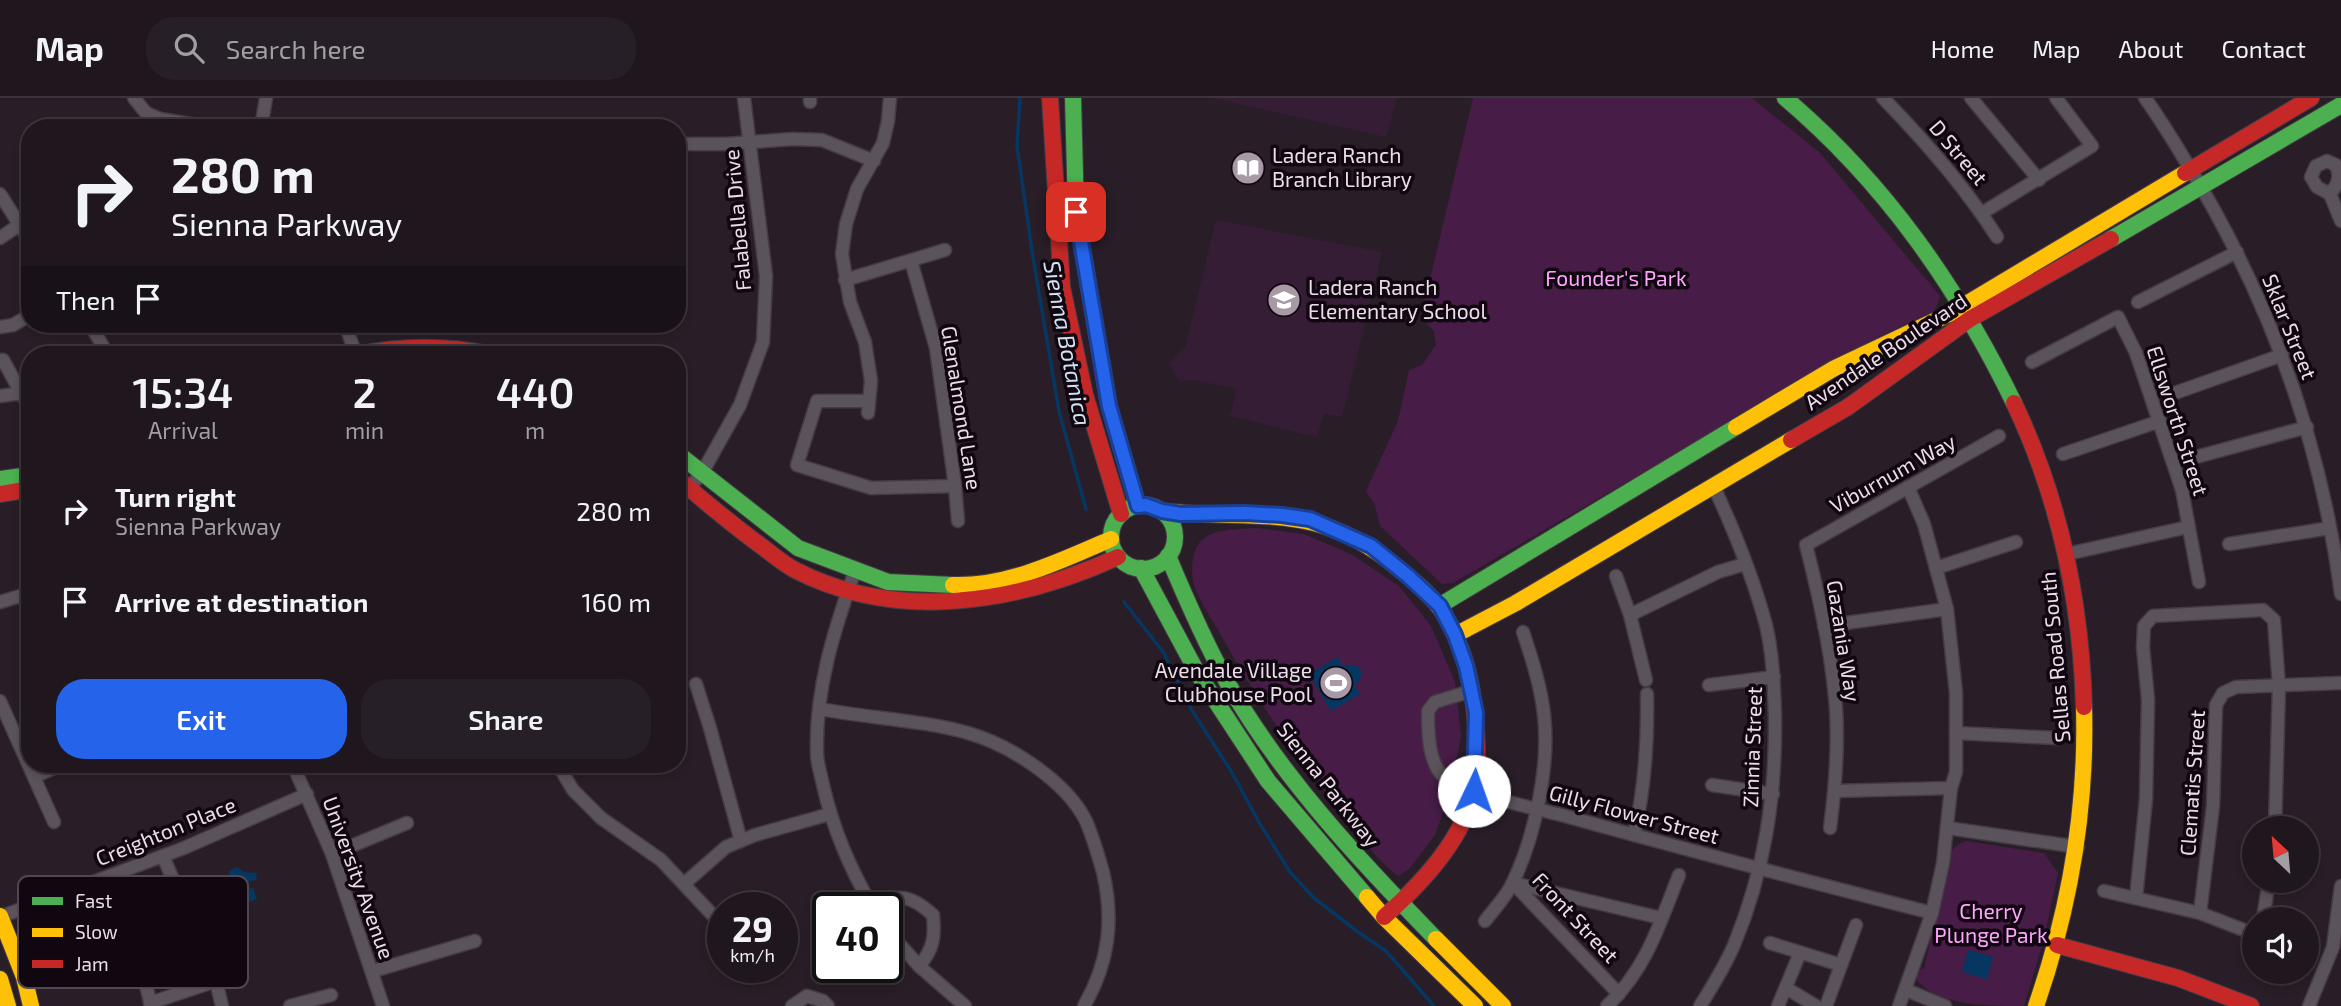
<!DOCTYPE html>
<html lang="en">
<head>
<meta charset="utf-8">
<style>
  :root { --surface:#1f161e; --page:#271f27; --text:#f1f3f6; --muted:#a19fa4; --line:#3c353c; --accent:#2563eb }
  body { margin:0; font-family:"Exo 2",sans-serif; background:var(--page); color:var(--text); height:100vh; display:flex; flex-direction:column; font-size:26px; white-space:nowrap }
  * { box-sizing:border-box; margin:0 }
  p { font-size:23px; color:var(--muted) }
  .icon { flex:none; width:38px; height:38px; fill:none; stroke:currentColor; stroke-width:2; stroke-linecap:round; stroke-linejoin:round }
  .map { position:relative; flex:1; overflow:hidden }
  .details { position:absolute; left:21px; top:248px; width:665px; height:427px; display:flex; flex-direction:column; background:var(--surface); border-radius:28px; box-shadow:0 4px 10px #0003,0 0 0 2px var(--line) }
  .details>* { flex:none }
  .top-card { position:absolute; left:21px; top:21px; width:665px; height:214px; border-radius:28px; box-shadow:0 4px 10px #0003,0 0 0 2px var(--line); background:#1f161e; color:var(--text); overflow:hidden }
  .needle { width:46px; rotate:334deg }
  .buttons { position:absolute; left:2242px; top:718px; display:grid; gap:14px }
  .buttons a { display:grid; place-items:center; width:77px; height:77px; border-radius:50%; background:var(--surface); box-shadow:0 4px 10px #0003,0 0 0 2px var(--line); font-size:35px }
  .speed { position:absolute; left:707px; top:794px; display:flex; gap:14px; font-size:35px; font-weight:700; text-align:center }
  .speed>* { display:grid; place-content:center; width:91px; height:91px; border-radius:50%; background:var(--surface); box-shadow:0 4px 10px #0003,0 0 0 2px var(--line); line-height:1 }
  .speed small { font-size:18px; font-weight:400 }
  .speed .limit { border:4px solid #111; border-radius:10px; background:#fff; color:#111 }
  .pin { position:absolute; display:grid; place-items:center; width:60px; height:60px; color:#fff; margin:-30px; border-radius:14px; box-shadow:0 4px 10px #0006 }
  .me { position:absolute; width:77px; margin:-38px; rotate:3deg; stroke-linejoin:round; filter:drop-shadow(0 0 5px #0008) }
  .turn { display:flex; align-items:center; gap:24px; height:147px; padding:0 35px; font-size:32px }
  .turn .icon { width:91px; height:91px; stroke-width:2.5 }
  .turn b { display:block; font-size:49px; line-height:60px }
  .then { display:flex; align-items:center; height:66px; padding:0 35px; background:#0003; gap:14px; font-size:26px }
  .eta { display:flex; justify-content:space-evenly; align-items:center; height:119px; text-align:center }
  .eta b { font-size:42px; font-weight:600; line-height:49px }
  .cta { display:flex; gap:14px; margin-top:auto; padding:14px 35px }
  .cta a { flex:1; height:80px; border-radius:28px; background:var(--accent); color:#fff; font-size:28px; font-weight:600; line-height:80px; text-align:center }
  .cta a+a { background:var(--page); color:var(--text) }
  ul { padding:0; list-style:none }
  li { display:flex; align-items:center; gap:21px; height:91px; padding:0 35px }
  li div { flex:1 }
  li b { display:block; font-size:26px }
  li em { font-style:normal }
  header { display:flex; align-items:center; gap:42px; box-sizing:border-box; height:98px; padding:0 35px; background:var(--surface); border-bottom:2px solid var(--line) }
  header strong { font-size:33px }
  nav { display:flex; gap:38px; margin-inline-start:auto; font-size:24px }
  .search { width:490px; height:63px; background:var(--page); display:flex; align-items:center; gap:18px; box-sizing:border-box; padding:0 24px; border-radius:28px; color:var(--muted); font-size:26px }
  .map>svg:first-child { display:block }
  .built { fill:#351e35 }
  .green { fill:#471c47 }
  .water { fill:#063762 }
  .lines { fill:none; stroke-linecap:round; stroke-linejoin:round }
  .stream { stroke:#063762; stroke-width:3.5 }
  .street-casing { stroke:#453b44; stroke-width:15 }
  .fast-casing { stroke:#453b44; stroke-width:18 }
  .slow-casing { stroke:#453b44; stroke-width:18 }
  .jam-casing { stroke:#453b44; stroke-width:18 }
  .street { stroke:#5b535b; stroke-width:12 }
  .fast { stroke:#4caf50; stroke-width:16 }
  .slow { stroke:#ffc107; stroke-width:16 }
  .jam { stroke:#c62828; stroke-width:16 }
  .route-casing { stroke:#184099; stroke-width:18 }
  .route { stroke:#2563eb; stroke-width:12 }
  .labels { text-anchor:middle; stroke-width:7; stroke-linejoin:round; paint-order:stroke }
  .street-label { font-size:21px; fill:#ebddea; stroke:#100710 }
  .poi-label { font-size:21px; fill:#ebddea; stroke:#100710; text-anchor:start }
  .park-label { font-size:21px; fill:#fda6fc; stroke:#100710 }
  .water-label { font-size:23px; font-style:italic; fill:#d2e2f4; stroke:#100710 }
  .key { fill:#100710; stroke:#524751; stroke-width:2 }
  .key-label { font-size:19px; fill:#ebddea }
</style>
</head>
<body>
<header>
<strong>Map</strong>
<div class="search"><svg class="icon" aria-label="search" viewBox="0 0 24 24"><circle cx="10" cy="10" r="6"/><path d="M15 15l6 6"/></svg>Search here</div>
<nav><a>Home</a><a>Map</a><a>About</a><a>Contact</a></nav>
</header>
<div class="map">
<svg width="2341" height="908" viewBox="0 0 2341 908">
  <rect width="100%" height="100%" fill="#291e28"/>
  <!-- built -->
  <g class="built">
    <polygon points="1213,0 1397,0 1386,39"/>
    <polygon points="1216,122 1382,154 1342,319 1324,316 1317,339 1230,318 1237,291 1195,282 1179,283 1169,265 1185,250"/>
  </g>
  <!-- green -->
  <g class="green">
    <polygon points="1473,0 1752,0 1820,55 1940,198 1935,212 1870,243 1453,485 1442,486 1380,428 1375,407 1366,393 1398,323 1409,272 1422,267 1436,247 1434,233 1421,220"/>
    <path d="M1256,430L1304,436L1353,457L1400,489L1431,528L1455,584L1461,638L1451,692L1435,737L1409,771L1398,778C1376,762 1359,735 1341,714C1296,658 1255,600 1221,537C1212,521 1201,506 1195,490C1191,478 1191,464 1195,453C1203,429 1236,432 1256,430Z"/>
    <path d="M1966,743L2044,755L2058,775L2043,845L2024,908C1987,908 1937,908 1915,880L1918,873L1924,870L1949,767C1948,754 1953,748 1966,743Z"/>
  </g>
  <!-- water -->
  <g class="water">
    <polygon points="1338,559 1342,567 1356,567 1361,573 1361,579 1355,588 1360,596 1331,613 1309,576"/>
    <polygon points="237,769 244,774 257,775 256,782 245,784 243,788 246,791 253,790 257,801 244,806 242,802 233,800 231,796 234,788 229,778 229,773"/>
    <polygon points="1968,852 1993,859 1987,881 1962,874"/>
  </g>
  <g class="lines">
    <!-- stream -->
    <g class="stream">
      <polyline points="1020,0 1017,48 1032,153 1059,313 1086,411"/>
      <polyline points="1124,504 1164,555 1191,611 1231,673 1260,726 1290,774 1313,799 1358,834 1386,853 1434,908"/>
    </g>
    <defs>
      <g id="street">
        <polyline points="134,0 146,15 160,21 215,30"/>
        <polyline points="810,0 810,4"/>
        <path d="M1883,0C1925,43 1965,89 1997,139"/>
        <polyline points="1971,0 2039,82"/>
        <path d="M2145,0C2161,22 2174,44 2188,67C2268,198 2321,343 2341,496"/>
        <polyline points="261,30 266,0"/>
        <polyline points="677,46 726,46 792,41 822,42 874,63"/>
        <polyline points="0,96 30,143"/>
        <path d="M2330,96C2338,86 2341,79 2336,67L2327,63L2316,68L2311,79L2317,89L2330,96L2341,123"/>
        <polyline points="1982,115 2092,48 2056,0"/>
        <polyline points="0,140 19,127"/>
        <polyline points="911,163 936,250 955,388 958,423"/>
        <polyline points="845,182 945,152"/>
        <polyline points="2138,204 2237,154"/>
        <polyline points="90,226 108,257"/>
        <polyline points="345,226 356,257"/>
        <polyline points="0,229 13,227 30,217"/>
        <polyline points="0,262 3,262 24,300 30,297"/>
        <polyline points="2032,264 2118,219 2136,255 2182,392 2199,484"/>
        <polyline points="2172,296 2282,257"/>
        <polyline points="0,298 22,295"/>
        <polyline points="869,303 817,303 797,367 871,390 955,388"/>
        <polyline points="868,315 871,283 865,244 850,204 842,156 846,126 857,91 883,45 888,23 890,0"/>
        <polyline points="2063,356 2160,323"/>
        <polyline points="2196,359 2307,329"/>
        <polyline points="689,390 702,375 740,307 763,244 766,178 744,0"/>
        <polyline points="2229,446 2330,430"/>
        <polyline points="2067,456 2188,429"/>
        <polyline points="1936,470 2016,444"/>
        <path d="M855,473C834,532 815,592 817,655C817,666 821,676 823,687C833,731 850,771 873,810"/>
        <polyline points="1616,478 1630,517 1646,582"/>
        <polyline points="0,504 30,495"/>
        <polyline points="1630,517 1718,474 1745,466"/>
        <polyline points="1824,528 1947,511"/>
        <polyline points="696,586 710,630 741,743"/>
        <polyline points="1709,587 1774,579"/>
        <path d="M1471,593L1435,604L1428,613C1428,633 1428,665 1444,679C1462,695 1538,711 1565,718C1687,752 1810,784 1932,815"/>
        <polyline points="0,603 54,724"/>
        <path d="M820,611C868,620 922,622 968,635C1010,647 1066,683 1086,723C1093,739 1098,757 1103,774C1114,822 1109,865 1084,908"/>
        <polyline points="1956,635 2056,640"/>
        <polyline points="293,667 332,756 383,908"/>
        <polyline points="558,667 573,692 601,720 661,762 722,827"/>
        <polyline points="34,679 61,667"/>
        <polyline points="1712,687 1773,696"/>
        <polyline points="1835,693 1951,690"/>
        <path d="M1830,730C1836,684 1840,635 1834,590C1829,542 1818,494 1806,447L1999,338"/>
        <polyline points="1948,730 2078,749"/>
        <path d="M1634,737C1645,690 1648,645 1647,596"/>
        <polyline points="332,756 407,725"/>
        <polyline points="163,758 216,883 222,908"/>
        <polyline points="685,785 726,749 755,737 830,716"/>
        <polyline points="1513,785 1619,896"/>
        <polyline points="1513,785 1661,820"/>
        <polyline points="2104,793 2200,815 2254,836"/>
        <polyline points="2136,800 2146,701 2148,602 2143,549 2144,528 2153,518 2263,512 2274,522 2279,588 2275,730"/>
        <path d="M872,808C898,795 911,797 933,817C935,838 934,851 919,868"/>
        <polyline points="2200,815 2213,708 2216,607 2223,595 2236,589 2341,585"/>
        <polyline points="0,819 184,750 307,696"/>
        <polyline points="122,819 138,853 151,908"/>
        <polyline points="2263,821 2269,782"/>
        <path d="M1485,823C1494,811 1507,798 1513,784C1535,738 1550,667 1544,617C1541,589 1532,561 1523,534"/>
        <polyline points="887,832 919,868 965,908"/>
        <polyline points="1770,845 1841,867"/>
        <polyline points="373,873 475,843"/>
        <polyline points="67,876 138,853"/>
        <polyline points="1786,890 1816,908"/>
        <polyline points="1906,892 1945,908"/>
        <polyline points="150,905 216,883"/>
        <polyline points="290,908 331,897"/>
        <polyline points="792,908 807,898 823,903 828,908"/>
        <path d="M1607,908C1647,870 1659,827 1679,777"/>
        <path d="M1700,908C1712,889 1725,868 1734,847C1765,772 1776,698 1775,618C1774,587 1773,557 1766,527C1753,479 1734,432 1713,387"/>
        <polyline points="1778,908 1800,855"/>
        <polyline points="1826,908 1856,827"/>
        <polyline points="1899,908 1932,815 1943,765 1951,690 1956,674 1956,595 1947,511 1924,426 1908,389"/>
        <polyline points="2309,908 2333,849 2341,788"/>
      </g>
      <g id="fast">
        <polyline points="1073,0 1076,114 1109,308 1138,408"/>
        <path d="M1785,0C1885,85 1957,188 2014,305"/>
        <polyline points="2111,141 2341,7"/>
        <polyline points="677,355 798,450 888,484 953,487"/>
        <polyline points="0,381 30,377"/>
        <circle cx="1143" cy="439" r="32"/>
        <path d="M1168,458C1186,501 1204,543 1227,584C1282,680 1360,763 1436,841"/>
        <polyline points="1141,470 1198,576 1268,683 1367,799"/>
        <polyline points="1439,508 1736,329"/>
      </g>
      <g id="slow">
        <polyline points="1736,329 1833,271 1951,215 2185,75"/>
        <path d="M1162,413C1258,424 1315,401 1398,470C1414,483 1433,498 1444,516"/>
        <path d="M953,487C1007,489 1063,462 1111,441"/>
        <polyline points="1455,537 1516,505 1791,342"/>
        <polyline points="1367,799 1384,819 1475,908"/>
        <polyline points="0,818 24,879 31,908"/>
        <polyline points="1436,841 1503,908"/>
        <polyline points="0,881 8,908"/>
        <path d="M2036,908C2070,810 2087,713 2084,609"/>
      </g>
      <g id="jam">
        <polyline points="1050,0 1062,189 1085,297 1121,416"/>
        <polyline points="2185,75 2311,0"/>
        <path d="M356,257C403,247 446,247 493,257"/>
        <path d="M2014,305C2060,402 2081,502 2084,609"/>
        <polyline points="1791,342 1848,309 1970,221 2111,141"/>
        <path d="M677,380C704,403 731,426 760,447C771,455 782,465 795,472C898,525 1017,505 1118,459"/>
        <polyline points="0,396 30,391"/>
        <path d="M1384,819C1422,785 1465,740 1475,688C1479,666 1477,640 1475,618C1472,582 1463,547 1444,516"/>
        <polyline points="2057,847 2178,880 2251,908"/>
      </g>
    </defs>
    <!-- street casing -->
    <use href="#street" class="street-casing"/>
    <!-- fast casing -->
    <use href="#fast" class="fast-casing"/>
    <!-- slow casing -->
    <use href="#slow" class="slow-casing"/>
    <!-- jam casing -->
    <use href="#jam" class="jam-casing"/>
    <!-- street -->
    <use href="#street" class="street"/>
    <!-- fast -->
    <use href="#fast" class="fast"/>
    <!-- slow -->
    <use href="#slow" class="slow"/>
    <!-- jam -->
    <use href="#jam" class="jam"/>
  </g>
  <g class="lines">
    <defs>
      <polyline id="route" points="1076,114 1109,308 1138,408 1146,407 1162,413 1181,416 1245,415 1282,417 1310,421 1371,448 1408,478 1440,508 1455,537 1466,568 1476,615 1474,693"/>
    </defs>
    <!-- route casing -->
    <use href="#route" class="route-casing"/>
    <!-- route -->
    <use href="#route" class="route"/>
  </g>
  <!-- icons -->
  <defs>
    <symbol id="library-disc" viewBox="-11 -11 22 22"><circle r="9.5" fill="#a79aa6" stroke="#100710"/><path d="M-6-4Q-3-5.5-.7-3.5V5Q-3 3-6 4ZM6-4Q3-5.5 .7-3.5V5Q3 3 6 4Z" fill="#fff"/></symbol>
    <symbol id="school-disc" viewBox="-11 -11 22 22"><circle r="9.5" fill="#a79aa6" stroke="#100710"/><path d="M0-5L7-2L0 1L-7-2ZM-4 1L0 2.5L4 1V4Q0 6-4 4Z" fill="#fff"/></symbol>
    <symbol id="stadium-disc" viewBox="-11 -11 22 22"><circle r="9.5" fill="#a79aa6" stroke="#100710"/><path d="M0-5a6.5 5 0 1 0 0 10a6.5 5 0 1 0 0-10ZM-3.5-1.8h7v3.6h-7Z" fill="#fff"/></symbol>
  </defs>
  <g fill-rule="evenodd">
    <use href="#library-disc" x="1229" y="51" width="38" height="38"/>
    <use href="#school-disc" x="1265" y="183" width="38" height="38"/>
    <use href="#stadium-disc" x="1317" y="566" width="38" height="38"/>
  </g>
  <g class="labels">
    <!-- street labels -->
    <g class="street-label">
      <text transform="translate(1958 55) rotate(50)" y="7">D Street</text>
      <text transform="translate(738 122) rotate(-95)" y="7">Falabella Drive</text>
      <text transform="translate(2289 229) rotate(68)" y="7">Sklar Street</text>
      <text transform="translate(1886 254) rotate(-34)" y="7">Avendale Boulevard</text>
      <text transform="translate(961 310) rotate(81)" y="7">Glenalmond Lane</text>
      <text transform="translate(2177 323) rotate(72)" y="7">Ellsworth Street</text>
      <text transform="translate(1893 376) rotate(-29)" y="7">Viburnum Way</text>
      <text transform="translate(1843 543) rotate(81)" y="7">Gazania Way</text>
      <text transform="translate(2056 559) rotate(-95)" y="7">Sellas Road South</text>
      <text transform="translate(1753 649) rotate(-88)" y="7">Zinnia Street</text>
      <text transform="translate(2193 685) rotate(-86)" y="7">Clematis Street</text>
      <text transform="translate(1328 687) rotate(52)" y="7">Sienna Parkway</text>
      <text transform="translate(1634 717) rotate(15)" y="7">Gilly Flower Street</text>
      <text transform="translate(166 734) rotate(-22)" y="7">Creighton Place</text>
      <text transform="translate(358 780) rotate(70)" y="7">University Avenue</text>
      <text transform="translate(1575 820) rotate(47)" y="7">Front Street</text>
    </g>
    <!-- poi labels -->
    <g class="poi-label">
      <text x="1272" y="65">Ladera Ranch<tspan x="1272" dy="24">Branch Library</tspan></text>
      <text x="1308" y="197">Ladera Ranch<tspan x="1308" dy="24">Elementary School</tspan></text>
      <text x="1312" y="580" text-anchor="end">Avendale Village<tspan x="1312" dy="24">Clubhouse Pool</tspan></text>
    </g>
    <!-- park labels -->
    <g class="park-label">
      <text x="1616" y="188">Founder's Park</text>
      <text x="1991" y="821">Cherry<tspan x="1991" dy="24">Plunge Park</tspan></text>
    </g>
    <!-- water labels -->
    <g class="water-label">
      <text transform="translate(1067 245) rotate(79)" y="8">Sienna Botanica</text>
    </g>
  </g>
  <!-- legend -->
  <rect x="18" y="778" width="230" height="112" rx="10" class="key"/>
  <rect x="32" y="799" width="31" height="8" fill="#4caf50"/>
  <rect x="32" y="830" width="31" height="9" fill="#ffc107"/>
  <rect x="32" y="862" width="31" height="8" fill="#c62828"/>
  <g class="key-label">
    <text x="75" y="810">Fast</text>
    <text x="75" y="841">Slow</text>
    <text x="75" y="873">Jam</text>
  </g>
</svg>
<div class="buttons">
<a><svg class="needle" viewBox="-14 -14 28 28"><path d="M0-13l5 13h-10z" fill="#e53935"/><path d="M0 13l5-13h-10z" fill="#a19fa4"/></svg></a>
<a><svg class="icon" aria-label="sound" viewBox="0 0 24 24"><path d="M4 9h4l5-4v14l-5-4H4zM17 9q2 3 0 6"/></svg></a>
</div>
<div class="speed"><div>29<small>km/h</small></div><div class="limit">40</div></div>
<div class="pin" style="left:1076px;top:114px;background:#d93025"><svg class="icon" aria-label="arrive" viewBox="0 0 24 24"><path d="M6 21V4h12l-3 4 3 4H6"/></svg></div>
<svg class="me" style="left:1474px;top:693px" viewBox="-20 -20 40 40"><circle r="19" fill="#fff"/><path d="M0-13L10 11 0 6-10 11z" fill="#2563eb"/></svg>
<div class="top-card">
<div class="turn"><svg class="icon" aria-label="right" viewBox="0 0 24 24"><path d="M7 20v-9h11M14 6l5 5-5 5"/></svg><div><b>280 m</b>Sienna Parkway</div></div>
<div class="then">Then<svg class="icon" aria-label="arrive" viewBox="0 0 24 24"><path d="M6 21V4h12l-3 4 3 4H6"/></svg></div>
</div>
<section class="details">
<div class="eta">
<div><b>15:34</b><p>Arrival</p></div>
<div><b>2</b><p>min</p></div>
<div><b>440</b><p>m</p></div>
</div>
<ul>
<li><svg class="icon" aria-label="right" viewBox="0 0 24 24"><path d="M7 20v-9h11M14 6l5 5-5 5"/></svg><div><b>Turn right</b><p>Sienna Parkway</p></div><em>280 m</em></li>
<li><svg class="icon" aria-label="arrive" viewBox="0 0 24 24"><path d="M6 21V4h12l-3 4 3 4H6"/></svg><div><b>Arrive at destination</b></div><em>160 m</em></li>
</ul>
<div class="cta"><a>Exit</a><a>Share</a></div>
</section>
</div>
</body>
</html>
